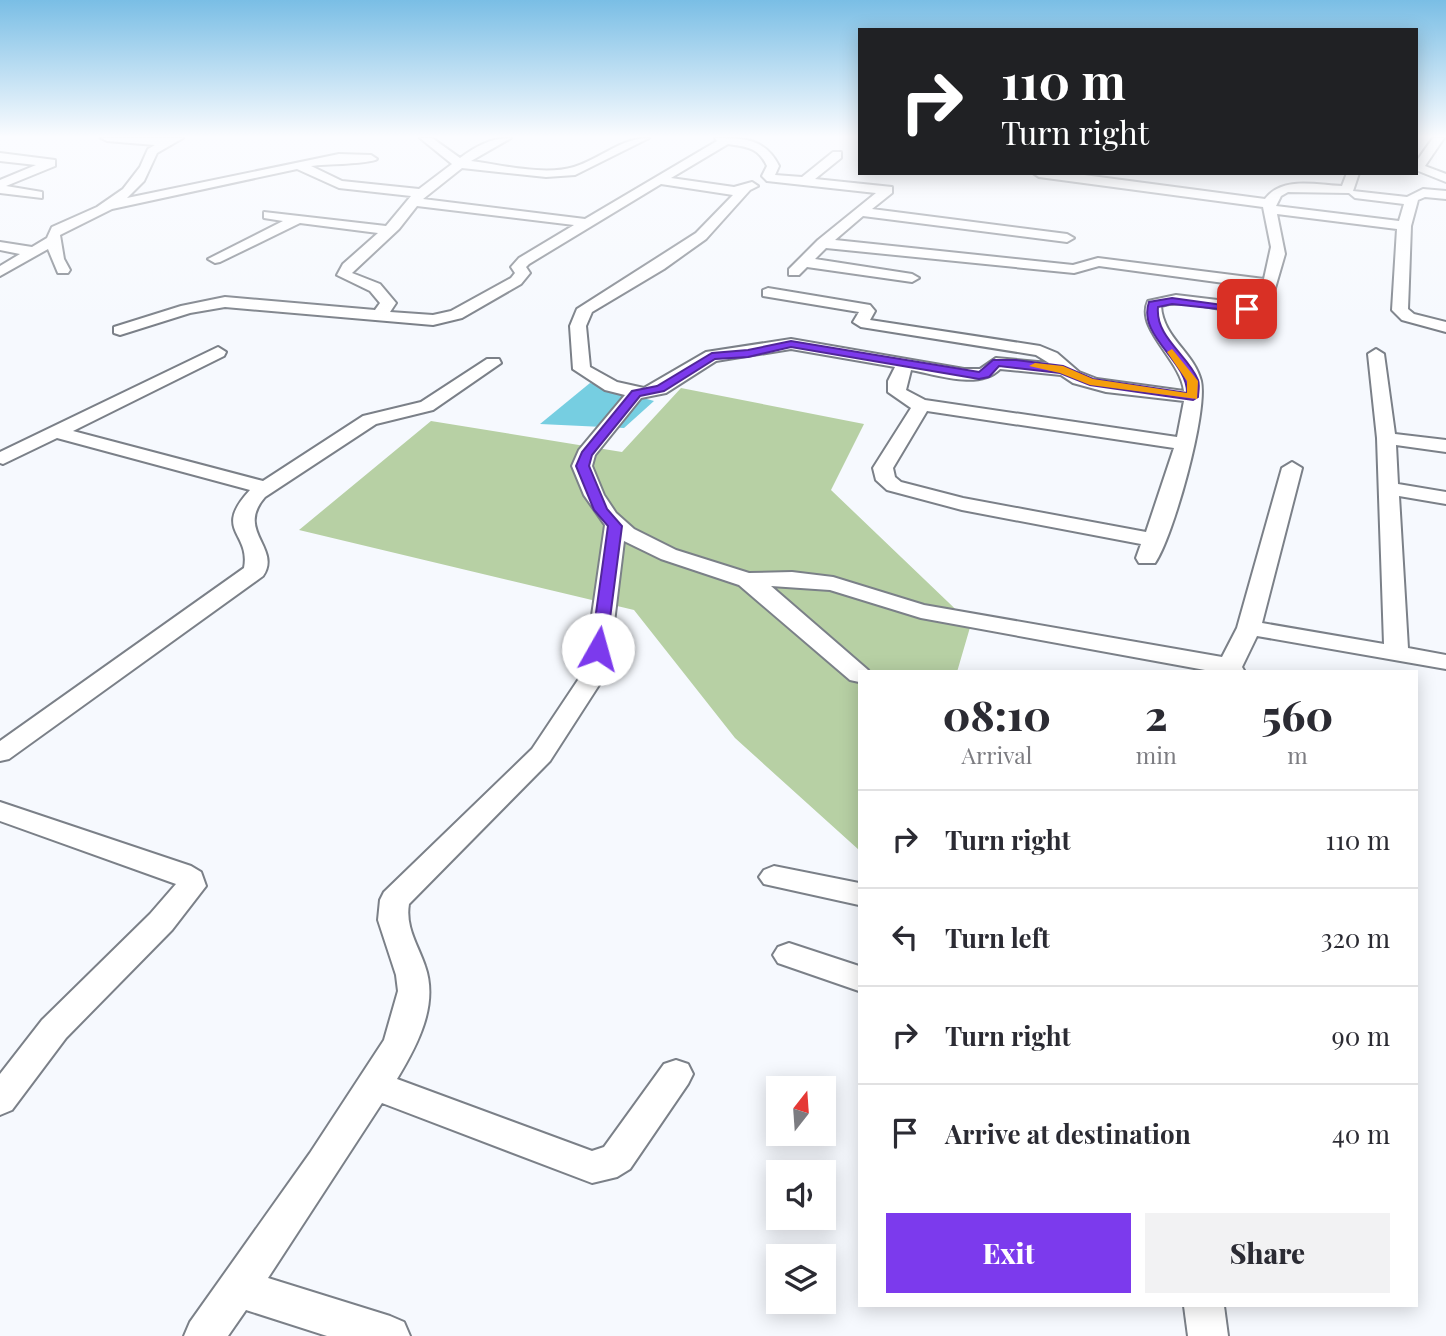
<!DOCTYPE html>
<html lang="en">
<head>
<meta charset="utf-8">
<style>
  :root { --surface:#fff; --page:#f2f2f3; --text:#2b2b33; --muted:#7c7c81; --line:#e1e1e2; --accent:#7c3aed }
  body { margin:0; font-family:"Playfair Display",serif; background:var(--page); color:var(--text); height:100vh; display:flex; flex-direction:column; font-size:26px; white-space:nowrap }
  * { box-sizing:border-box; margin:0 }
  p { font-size:23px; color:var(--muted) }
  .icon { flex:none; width:38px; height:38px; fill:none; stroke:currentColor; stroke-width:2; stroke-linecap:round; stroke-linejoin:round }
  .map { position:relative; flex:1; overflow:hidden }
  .drawer { position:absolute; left:858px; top:670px; width:560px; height:637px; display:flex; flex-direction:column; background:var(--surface); border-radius:0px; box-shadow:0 4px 18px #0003 }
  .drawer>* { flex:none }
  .top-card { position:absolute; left:858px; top:28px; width:560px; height:147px; border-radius:0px; box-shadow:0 4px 18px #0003; background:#202124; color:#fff; overflow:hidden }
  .needle { width:46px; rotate:17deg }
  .fabs { position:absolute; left:766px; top:1076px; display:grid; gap:14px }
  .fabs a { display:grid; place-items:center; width:70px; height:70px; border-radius:0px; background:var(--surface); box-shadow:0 4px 18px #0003; font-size:35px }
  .pin { position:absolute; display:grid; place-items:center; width:60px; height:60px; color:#fff; margin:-30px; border-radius:14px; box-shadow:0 4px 10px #0006 }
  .me { position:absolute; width:77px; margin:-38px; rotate:7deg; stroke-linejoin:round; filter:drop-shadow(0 0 5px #0008) }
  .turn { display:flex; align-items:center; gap:24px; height:147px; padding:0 28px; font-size:32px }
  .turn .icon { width:91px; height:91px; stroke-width:2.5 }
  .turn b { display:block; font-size:49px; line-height:60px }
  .eta { display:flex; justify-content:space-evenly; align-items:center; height:119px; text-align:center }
  .eta b { font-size:42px; font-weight:800; line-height:49px }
  .primary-button { display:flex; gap:14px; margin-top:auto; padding:14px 28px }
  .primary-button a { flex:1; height:80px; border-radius:0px; background:var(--accent); color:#fff; font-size:28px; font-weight:800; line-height:80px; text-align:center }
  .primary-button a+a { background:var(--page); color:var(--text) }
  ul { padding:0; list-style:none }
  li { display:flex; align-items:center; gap:21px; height:98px; padding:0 28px; border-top:2px solid var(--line) }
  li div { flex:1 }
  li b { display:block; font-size:26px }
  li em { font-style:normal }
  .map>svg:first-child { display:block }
  .green { fill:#b7d0a4 }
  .water { fill:#76cee1 }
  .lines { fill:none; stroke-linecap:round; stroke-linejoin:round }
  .minor-casing { stroke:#7b8088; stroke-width:4 }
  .minor { fill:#fff; fill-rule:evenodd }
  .route { fill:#7c3aed; stroke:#51269a; stroke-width:2 }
  .slow { fill:#f59e0b }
</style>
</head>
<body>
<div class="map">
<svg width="1446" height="1336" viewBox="0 0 1446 1336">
  <rect width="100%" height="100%" fill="#f6f9fe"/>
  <!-- green -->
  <polygon class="green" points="681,388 864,424 831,490 971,624 957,672 859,672 859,850 735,738 634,610 299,530 431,421 622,452"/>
  <!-- water -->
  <polygon class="water" points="590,383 654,401 624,428 540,424"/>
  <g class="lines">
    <defs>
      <g id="minor">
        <path d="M101,138H183L157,153L144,181L127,198L339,154L371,155L377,159C370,164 325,164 311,166L342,181L419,189L452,164L420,138H432L460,158C476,146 491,138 511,138L471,161C502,165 544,176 574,167C600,159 621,138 649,138L575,175L546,177L462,168L423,199L585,219L717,141L715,138C743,138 765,138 779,166L775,175L802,177L833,152H841V158L815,179L892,187V193L872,209L1067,234L1074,238L1067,242L863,216L835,240L1073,265L1098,258L1264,279L1271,247L1263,207L1039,177L1033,173H1069L1265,199C1282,176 1316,185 1342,186L1347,173H1359L1353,191L1407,197L1423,189L1446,191V199L1425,197L1418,200L1411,226L1408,309L1414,314L1446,322V332L1402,320L1392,310L1397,229L1277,214L1285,254L1269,309C1231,319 1190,296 1161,306C1163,338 1194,352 1201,381C1208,412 1173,537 1155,563H1139L1136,558L1141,544L962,510L887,490L876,480L873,468L911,408L888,392V381L895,367L791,349L716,361L666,393L641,398L595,455L592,466L604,495L616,513L634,529L676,550L749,573L792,572L833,577L924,605L1222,657L1237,628L1282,468L1292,462L1302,468L1262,623L1384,644L1377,438L1368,354L1376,349L1384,354L1395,434L1446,440V452L1396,445L1398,484L1446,492V504L1399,496L1408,648L1446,655V669L1257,636L1242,667L1245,672H1216L921,618L830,590L771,586L868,670L869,672H859V682L850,680L739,585L661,559L624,541L608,671L550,761L409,904C405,927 418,945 425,966C439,1005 417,1046 397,1079L592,1151L604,1147L664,1064L676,1060L688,1064L693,1074L688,1084L630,1169L617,1177L592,1183L382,1103L268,1278L390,1316L404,1322L410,1336H327L246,1310L228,1336H184L190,1322L310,1153L384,1040L398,991L396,975L378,920L380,900L384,892L532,749L584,671L605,525L584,495L572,466L579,450L625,395L605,390L573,369L570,326L577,309L696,233L733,195L661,184L529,264L526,267L530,273L521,284L462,318L433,325L225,307L190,313L120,335L114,333V327L181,306L225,297L375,310L380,303L370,291L337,275L343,264L378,233L300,223L220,262L215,263L208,259L283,221L264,218V212L386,226L411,196L339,188L297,169L112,209L60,235L64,259L70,270L68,273H58L48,249L0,276V266L20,254L0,250V242L32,247L47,238L52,227L97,207L123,189L140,167L148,149L155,145L107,141ZM728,144C747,147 758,147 767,166L762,176L767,181L876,193L818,240L789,269V275H799L807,267L912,282L919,278L912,274L815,259L826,248L1074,273L1099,266L1261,288L1256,303L1251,304L1176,295L1148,301C1135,329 1181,360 1184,391L1097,379L1079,372L1057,353L1040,346L870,320L875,311L870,305L768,288L763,290V296L859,312L853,322L861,327L1036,355L1049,363L996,358L980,369H964L791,339L706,352L644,388L617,382L590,367L586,326L592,312L664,269L706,239L750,190L758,186L752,182L734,187L671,178ZM1288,192L1349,193L1355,198L1404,204L1399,221L1276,206L1281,196ZM417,206L574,225L519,258L511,267L515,273L511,278L451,311L433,315L390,312L396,303L380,284L352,273L399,229ZM1000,369L1061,375L1073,383L1106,392L1184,401L1177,437L925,400L906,390L911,370C938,375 979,390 1000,369ZM927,411L1174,448L1146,532L963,498L901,482L895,477L893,468Z"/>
        <polygon points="1433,138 1444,138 1425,166 1446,174 1446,182 1416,170 1416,162"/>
        <polygon points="0,153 55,160 55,166 6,186 42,192 42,198 0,193 0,180 36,165 0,161"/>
        <path d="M218,347L226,352L224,356L73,431L263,481L363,416L421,402L487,359H499L501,363L433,410L376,424L265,497C235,531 282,548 263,576L9,759L0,761V741L244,568C251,532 212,531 250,490L57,438L3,464L0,463V452Z"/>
        <polygon points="0,802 191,866 201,872 206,886 172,930 66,1038 12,1110 0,1115 0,1074 42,1020 150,914 176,884 0,821"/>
        <polygon points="774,866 859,883 859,905 764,884 759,877 764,870"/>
        <polygon points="789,943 859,966 859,991 778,963 773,955 778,947"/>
        <polygon points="1184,1306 1224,1306 1228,1336 1188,1336"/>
      </g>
    </defs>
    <!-- minor casing -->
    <use href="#minor" class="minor-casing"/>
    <!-- minor -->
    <use href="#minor" class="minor"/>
  </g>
  <!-- sky -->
  <linearGradient id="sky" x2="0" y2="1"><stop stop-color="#7abee5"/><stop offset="0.42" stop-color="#fbfcff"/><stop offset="1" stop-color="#fbfcff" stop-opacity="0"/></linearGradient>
  <rect width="1446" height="325" fill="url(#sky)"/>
  <!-- route -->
  <path class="route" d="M1172,298L1252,309L1247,312L1172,304L1158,307C1155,337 1188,355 1198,380C1200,385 1198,392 1198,397L1193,400L1090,385L1060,373L999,366L989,377L979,379L791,347L748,357L715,359L664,391L640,396L592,455L589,466L607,509L622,526L606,649L598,653L591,649L608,526L594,510L576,466L582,452L632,391L657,386L712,353L748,350L791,341L979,372L993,360H1016L1063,366L1093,379L1187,393C1188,361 1137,336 1149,302Z"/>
  <!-- slow -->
  <polygon class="slow" points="1172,349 1198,381 1197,399 1090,385 1060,373 1029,366 1035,363 1063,366 1093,379 1187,393 1187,381 1167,352"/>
</svg>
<div class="fabs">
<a><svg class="needle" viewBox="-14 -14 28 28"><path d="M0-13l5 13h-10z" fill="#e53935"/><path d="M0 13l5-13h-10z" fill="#7c7c81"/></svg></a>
<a><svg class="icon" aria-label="sound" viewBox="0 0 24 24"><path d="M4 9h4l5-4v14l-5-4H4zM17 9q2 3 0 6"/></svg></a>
<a><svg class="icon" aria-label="layers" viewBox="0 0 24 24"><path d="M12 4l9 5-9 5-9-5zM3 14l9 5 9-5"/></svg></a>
</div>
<div class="pin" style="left:1247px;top:309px;background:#d93025"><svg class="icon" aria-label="arrive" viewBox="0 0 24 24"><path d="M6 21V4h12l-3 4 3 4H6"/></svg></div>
<svg class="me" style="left:598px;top:649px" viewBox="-20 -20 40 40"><circle r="19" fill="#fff"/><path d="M0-13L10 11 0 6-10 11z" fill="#7c3aed"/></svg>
<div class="top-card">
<div class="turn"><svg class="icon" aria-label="right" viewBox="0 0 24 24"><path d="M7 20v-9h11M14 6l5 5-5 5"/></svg><div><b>110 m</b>Turn right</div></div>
</div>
<section class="drawer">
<div class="eta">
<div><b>08:10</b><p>Arrival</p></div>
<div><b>2</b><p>min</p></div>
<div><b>560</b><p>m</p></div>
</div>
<ul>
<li><svg class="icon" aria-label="right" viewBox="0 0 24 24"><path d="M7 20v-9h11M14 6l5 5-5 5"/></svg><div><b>Turn right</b></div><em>110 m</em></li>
<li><svg class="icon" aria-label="left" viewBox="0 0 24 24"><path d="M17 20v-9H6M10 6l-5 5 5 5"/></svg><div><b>Turn left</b></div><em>320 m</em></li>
<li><svg class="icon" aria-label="right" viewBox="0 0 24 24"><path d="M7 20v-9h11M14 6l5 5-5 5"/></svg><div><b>Turn right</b></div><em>90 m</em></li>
<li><svg class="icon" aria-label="arrive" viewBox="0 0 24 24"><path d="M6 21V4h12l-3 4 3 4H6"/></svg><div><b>Arrive at destination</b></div><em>40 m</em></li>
</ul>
<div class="primary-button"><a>Exit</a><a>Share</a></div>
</section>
</div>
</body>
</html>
